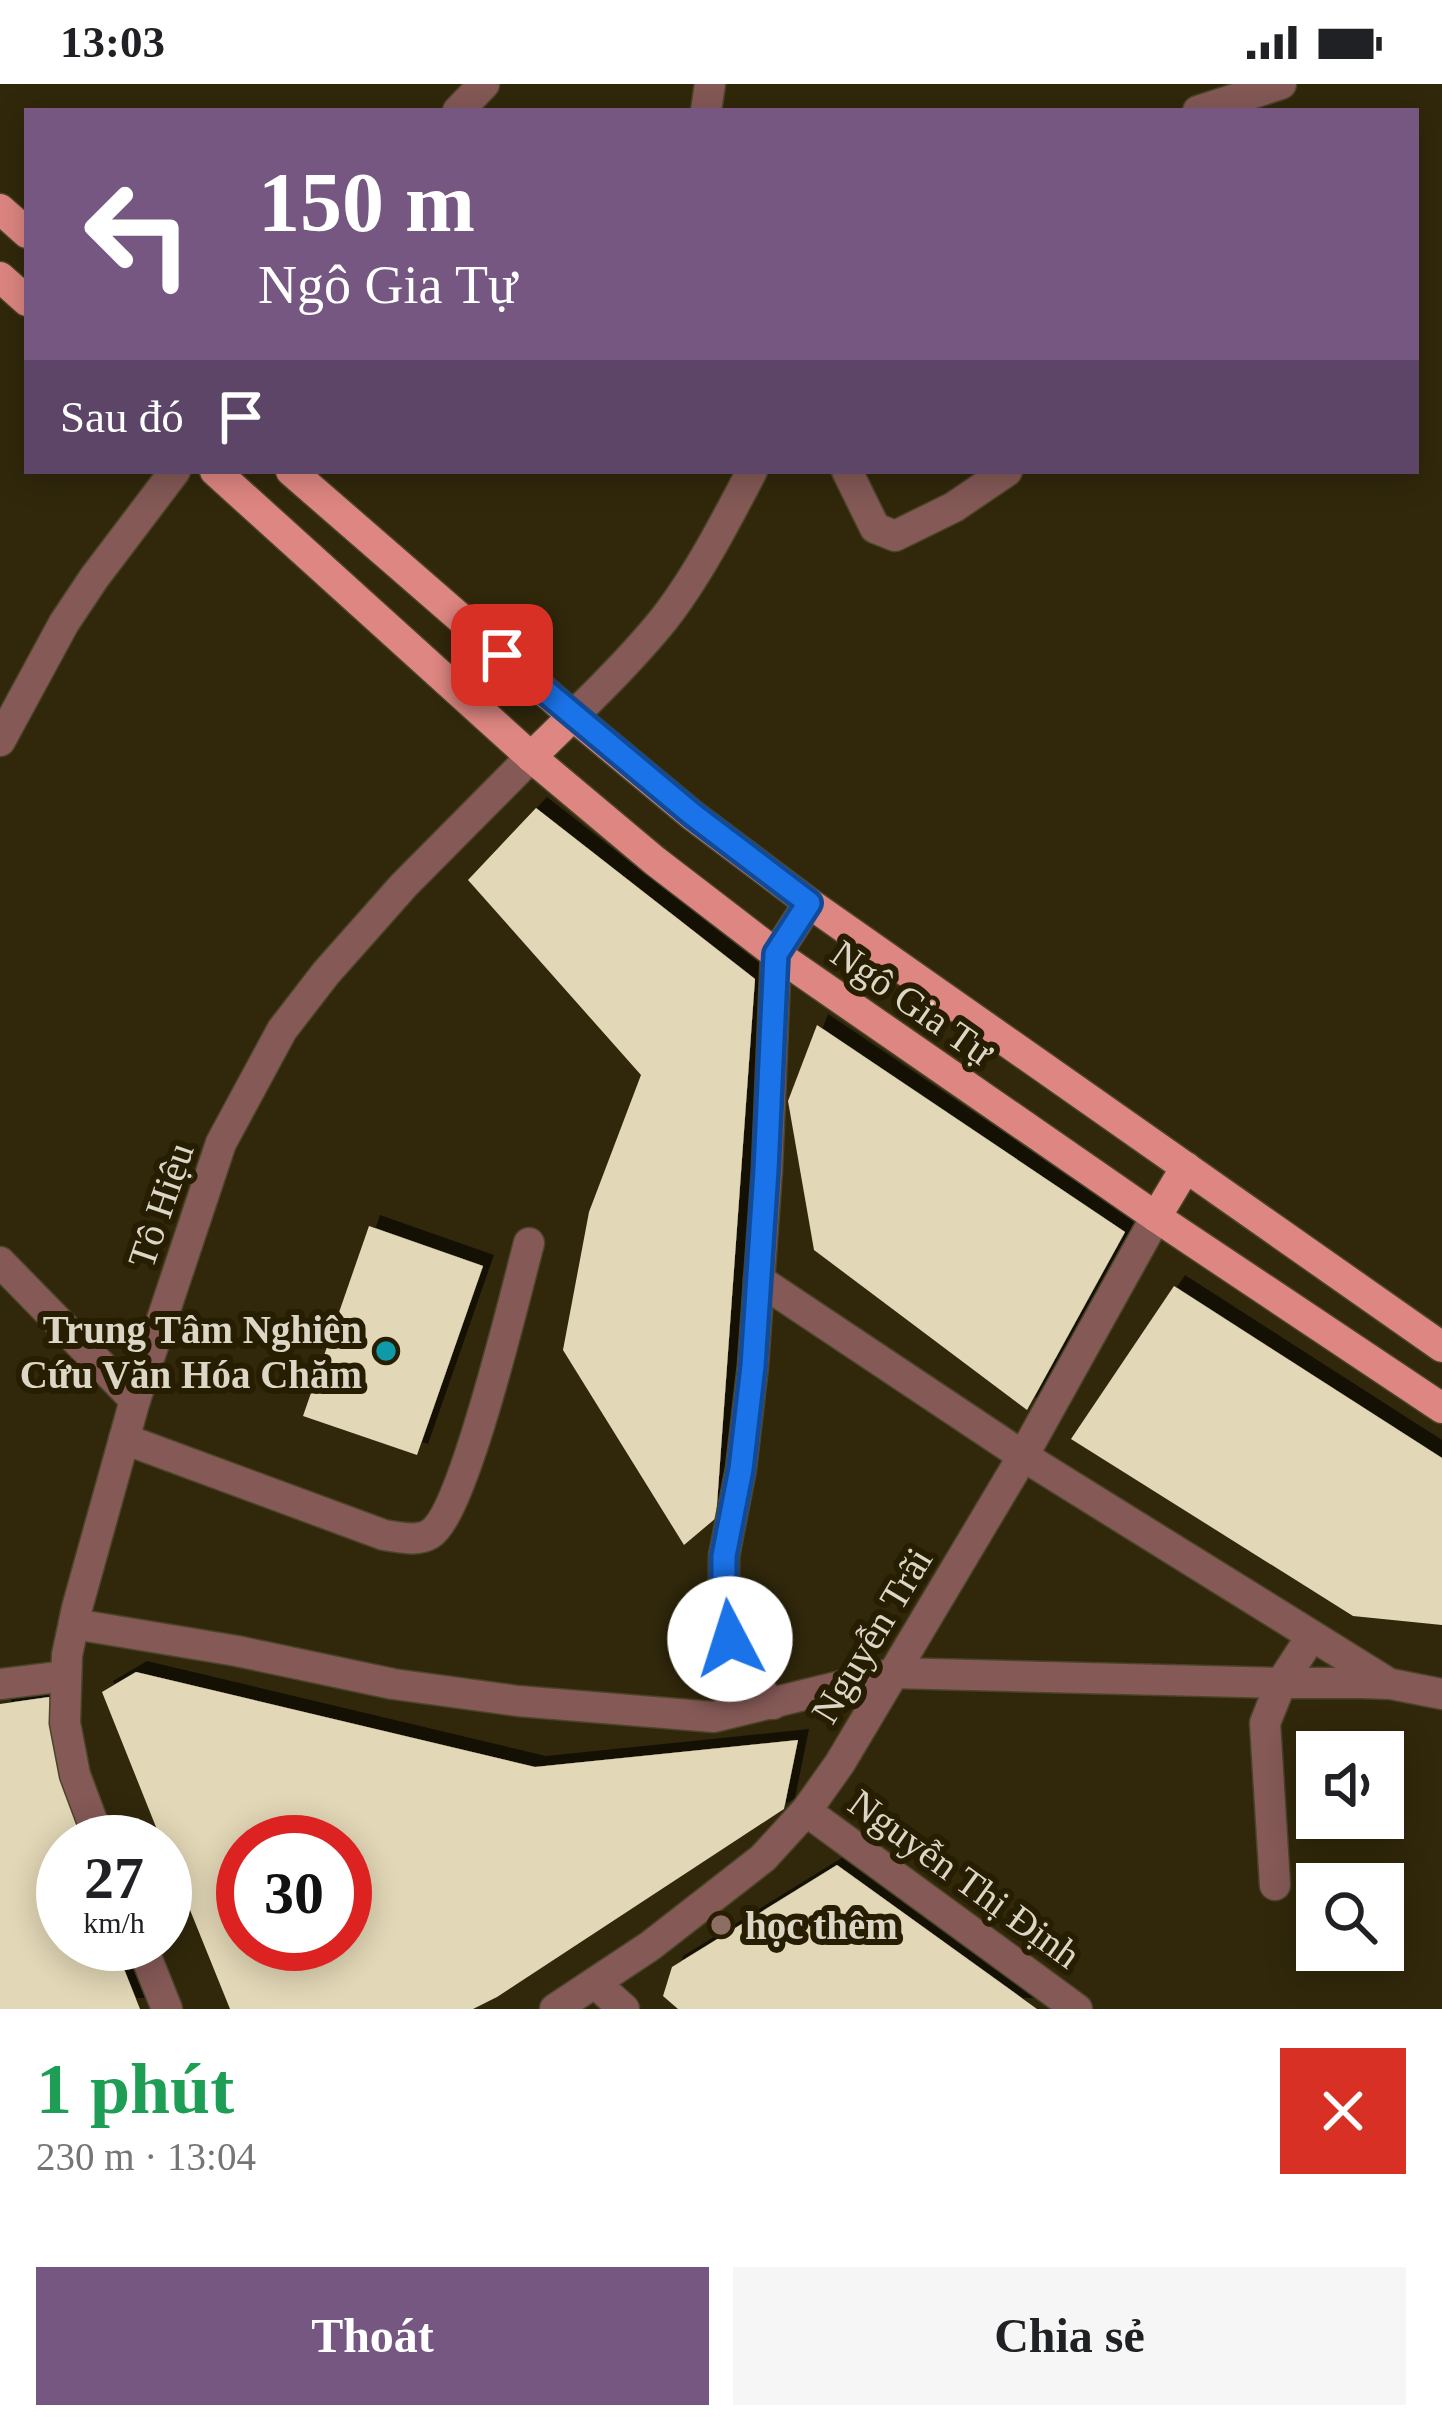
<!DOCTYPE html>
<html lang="vi">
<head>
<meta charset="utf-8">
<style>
  :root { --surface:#fff; --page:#f6f6f6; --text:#202124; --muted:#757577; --accent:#755782 }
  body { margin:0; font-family:"Times New Roman",serif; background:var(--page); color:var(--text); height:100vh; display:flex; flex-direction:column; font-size:45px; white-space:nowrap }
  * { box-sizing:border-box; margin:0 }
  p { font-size:39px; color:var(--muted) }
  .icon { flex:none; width:66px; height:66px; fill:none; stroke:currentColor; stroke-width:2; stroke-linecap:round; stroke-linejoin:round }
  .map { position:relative; height:1925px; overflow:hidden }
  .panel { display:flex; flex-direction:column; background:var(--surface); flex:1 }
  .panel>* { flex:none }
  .banner { position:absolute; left:24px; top:24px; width:1395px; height:366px; border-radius:0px; box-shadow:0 6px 30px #0003; background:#755782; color:#fff; overflow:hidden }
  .controls { position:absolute; left:1296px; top:1647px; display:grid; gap:24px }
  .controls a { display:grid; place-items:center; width:108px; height:108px; border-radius:0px; background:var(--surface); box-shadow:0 6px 30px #0003; font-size:60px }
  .speed { position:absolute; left:36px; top:1731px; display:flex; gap:24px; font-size:60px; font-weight:700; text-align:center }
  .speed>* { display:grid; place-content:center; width:156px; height:156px; border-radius:50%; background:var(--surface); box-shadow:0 6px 30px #0003; line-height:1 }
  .speed small { font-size:30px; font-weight:400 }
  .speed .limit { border:18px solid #d22; background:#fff; color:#111 }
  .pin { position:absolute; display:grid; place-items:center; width:102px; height:102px; color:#fff; margin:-51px; border-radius:24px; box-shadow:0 6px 18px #0006 }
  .me { position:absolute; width:132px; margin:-66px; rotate:355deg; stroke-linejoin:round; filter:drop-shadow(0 0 9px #0008) }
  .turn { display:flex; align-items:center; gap:42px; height:252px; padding:0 36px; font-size:54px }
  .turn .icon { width:156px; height:156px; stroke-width:2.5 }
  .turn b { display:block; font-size:84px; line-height:102px }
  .then { display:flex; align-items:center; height:114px; padding:0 36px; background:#0003; gap:24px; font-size:45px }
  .round { display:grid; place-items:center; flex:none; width:126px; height:126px; border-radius:0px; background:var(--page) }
  .overview { display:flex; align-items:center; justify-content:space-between; height:204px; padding:0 36px }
  h1 { font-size:72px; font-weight:800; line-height:90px; color:#1e9e55 }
  .primary-button { display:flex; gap:24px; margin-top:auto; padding:24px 36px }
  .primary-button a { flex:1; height:138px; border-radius:0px; background:var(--accent); color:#fff; font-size:48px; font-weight:800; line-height:138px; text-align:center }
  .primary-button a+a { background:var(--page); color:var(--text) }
  .status { display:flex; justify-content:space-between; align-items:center; height:84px; padding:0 60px; background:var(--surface); direction:ltr }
  .status svg { height:33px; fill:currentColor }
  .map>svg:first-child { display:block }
  .building { fill:#e2d7b6; fill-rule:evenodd; filter:url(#shadow) }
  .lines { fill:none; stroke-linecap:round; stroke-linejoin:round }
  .minor-casing { stroke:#4c4429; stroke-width:33 }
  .major-casing { stroke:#4c4429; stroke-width:33 }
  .minor { stroke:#845956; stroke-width:30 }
  .major { stroke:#de8681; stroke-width:30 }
  .route-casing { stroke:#114b97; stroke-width:30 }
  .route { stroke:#1a73e8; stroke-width:21 }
  .culture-dot { fill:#0f9aa8; stroke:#271e02; stroke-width:4.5 }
  .education-dot { fill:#8d6e63; stroke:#271e02; stroke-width:4.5 }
  .labels { text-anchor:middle; stroke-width:12; stroke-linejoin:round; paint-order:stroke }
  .street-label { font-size:39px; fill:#dcd6c6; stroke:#271e02 }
  .poi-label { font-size:39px; font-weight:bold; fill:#dcd6c6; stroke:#271e02; text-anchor:end }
</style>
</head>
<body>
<div class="status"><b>13:03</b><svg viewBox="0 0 49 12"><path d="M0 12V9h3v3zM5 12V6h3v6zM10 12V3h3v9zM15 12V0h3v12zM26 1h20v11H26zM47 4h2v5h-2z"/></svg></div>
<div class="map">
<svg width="1442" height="1925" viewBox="0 0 1442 1925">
  <defs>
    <filter id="shadow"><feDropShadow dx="11" dy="-11" stdDeviation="0" flood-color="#0009"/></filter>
  </defs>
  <rect width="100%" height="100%" fill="#31280b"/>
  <!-- building -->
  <g class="building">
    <polygon points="536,724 755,895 716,1434 684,1461 563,1266 589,1128 641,991 468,796"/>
    <polygon points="817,941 1125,1148 1027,1326 814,1166 788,1017"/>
    <polygon points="369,1142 483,1182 417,1371 303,1332"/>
    <polygon points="1174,1202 1442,1374 1442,1541 1353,1532 1071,1355"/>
    <path d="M136,1588L535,1683L798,1656L784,1725L497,1913L473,1925H230L165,1764V1758H162L102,1608ZM243,1758H345V1860H243Z"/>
    <polygon points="49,1613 83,1758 63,1758 63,1860 114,1860 140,1925 0,1925 0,1620"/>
    <polygon points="837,1781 1037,1925 678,1925 663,1912 672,1883"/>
  </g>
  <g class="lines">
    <defs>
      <g id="minor">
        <polyline points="458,27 484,0"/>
        <polyline points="706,27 710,0"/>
        <polyline points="1198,27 1281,0"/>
        <polyline points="847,387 875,444 895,452 954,423 1007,387"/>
        <path d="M573,632C605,601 636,570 664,535C697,493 727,435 752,387"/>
        <polyline points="0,657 64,539 94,494 175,387"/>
        <polyline points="0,1178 135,1316"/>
        <polyline points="759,1196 1023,1372 1385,1597"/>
        <path d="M124,1355L384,1451C399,1453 417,1458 430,1450C464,1429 516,1207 529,1159"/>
        <polyline points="74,1540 237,1567 393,1600 518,1617 714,1633 894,1589 1281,1599 1362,1599 1391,1600 1442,1610"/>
        <polyline points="0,1600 66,1592"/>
        <polyline points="773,1620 742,1588 729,1555 724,1519 724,1472 741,1385 753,1282 767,1086 776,870"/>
        <polyline points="806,1727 1077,1925"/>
        <polyline points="100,1758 75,1691 65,1639 67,1571 77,1524 135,1316 221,1059 282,946 326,889 404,801 531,673"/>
        <polyline points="1275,1801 1265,1639 1281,1599 1311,1553"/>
        <polyline points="141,1860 167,1925"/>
        <polyline points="595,1899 624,1925"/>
        <polyline points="555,1925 650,1862 763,1774 806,1727 840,1679 1023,1372 1156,1133"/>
      </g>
      <g id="major">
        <polyline points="0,125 27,149"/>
        <polyline points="0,193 27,217"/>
        <polyline points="215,387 531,673 655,777 776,870 1156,1133 1442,1324"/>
        <polyline points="291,387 573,632 692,731 809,819 1442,1263"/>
        <polyline points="531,673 573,632"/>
        <polyline points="776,870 809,819"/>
        <polyline points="1156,1133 1186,1083"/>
      </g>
    </defs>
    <!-- minor casing -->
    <use href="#minor" class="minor-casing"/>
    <!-- major casing -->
    <use href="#major" class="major-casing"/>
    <!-- minor -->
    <use href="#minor" class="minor"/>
    <!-- major -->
    <use href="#major" class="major"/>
  </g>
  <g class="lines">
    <defs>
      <polyline id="route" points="502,571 692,730 809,819 776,870 766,1086 753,1282 741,1385 724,1472 724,1519 730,1555"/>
    </defs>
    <!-- route casing -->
    <use href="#route" class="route-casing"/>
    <!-- route -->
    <use href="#route" class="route"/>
  </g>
  <!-- markers -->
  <circle class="culture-dot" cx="386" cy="1267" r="12"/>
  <circle class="education-dot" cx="721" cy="1841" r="12"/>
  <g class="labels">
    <!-- street labels -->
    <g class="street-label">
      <text transform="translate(913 918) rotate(35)" y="14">Ngô Gia Tự</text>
      <text transform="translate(160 1121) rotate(-71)" y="14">Tô Hiệu</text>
      <text transform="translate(871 1551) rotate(-59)" y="14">Nguyễn Trãi</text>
      <text transform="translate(965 1794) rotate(36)" y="14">Nguyễn Thị Định</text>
    </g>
    <!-- poi labels -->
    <g class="poi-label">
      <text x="362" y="1259">Trung Tâm Nghiên<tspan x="362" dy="45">Cứu Văn Hóa Chăm</tspan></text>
      <text x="745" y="1855" text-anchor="start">học thêm</text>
    </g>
  </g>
</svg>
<div class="controls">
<a><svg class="icon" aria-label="sound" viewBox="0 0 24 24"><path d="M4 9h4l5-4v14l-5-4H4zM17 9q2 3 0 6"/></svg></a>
<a><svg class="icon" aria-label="search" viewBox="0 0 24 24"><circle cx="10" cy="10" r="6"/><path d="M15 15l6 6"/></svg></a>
</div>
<div class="speed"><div>27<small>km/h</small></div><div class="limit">30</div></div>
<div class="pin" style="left:502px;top:571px;background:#d93025"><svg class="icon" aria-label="arrive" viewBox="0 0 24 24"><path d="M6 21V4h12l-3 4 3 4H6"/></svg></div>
<svg class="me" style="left:730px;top:1555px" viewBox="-20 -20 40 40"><circle r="19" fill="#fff"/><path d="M0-13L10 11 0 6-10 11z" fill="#1a73e8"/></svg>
<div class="banner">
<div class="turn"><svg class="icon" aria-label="left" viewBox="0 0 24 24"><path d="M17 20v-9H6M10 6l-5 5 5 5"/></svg><div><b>150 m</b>Ngô Gia Tự</div></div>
<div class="then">Sau đó<svg class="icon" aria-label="arrive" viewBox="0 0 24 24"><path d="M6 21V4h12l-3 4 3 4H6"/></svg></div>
</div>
</div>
<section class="panel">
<div class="overview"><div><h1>1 phút</h1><p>230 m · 13:04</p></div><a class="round" style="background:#d93025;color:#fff"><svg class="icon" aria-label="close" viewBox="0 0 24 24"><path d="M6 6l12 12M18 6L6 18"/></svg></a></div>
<div class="primary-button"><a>Thoát</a><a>Chia sẻ</a></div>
</section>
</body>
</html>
